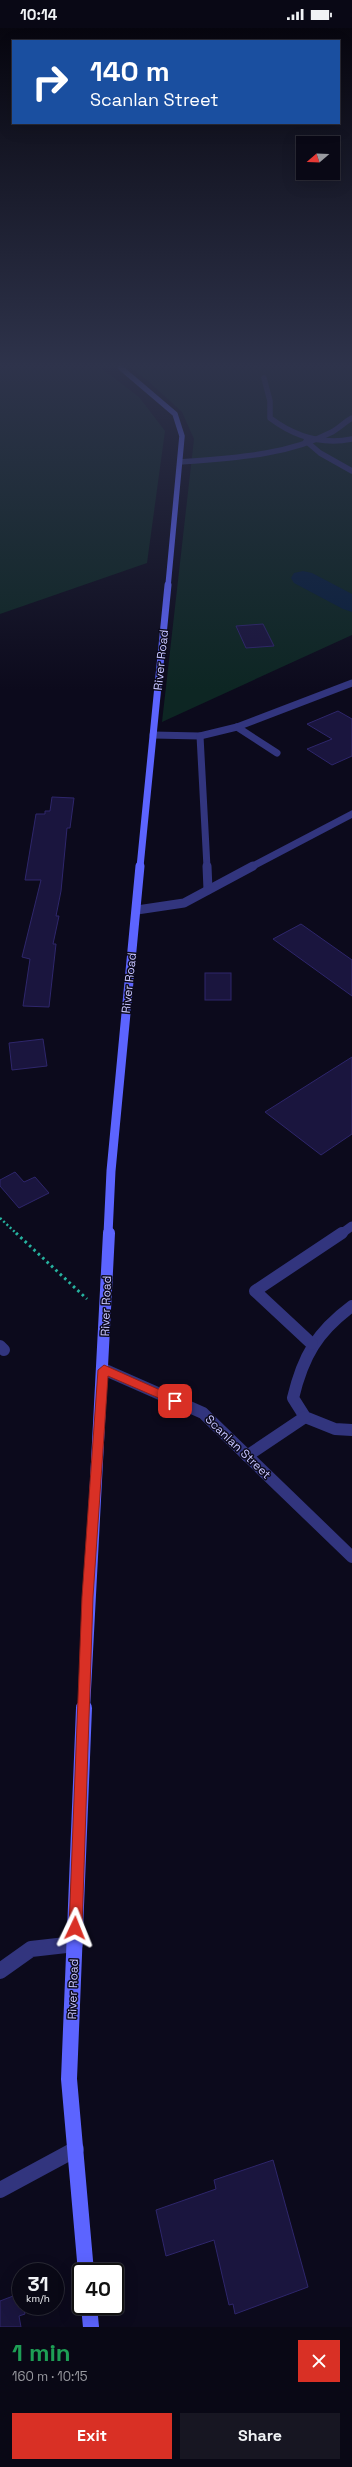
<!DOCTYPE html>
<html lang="en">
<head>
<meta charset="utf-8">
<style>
  :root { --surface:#090815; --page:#171622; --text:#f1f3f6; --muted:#999aa0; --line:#292934; --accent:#d93025 }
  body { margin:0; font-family:"Space Grotesk",sans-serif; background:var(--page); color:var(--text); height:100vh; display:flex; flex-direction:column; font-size:15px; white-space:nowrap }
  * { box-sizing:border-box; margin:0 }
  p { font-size:13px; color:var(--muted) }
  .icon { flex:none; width:22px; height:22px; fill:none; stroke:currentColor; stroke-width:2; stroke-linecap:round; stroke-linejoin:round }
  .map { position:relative; height:2299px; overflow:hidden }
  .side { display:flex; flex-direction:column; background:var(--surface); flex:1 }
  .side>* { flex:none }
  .hud { position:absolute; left:12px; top:12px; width:328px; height:84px; border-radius:0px; box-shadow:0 4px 16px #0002,0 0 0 1px var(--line); background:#1a4fa0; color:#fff; overflow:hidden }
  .needle { width:26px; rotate:251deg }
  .controls { position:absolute; left:296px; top:108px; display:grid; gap:8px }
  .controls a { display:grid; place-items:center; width:44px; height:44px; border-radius:0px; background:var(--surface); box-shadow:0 4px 16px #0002,0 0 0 1px var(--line); font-size:20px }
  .speed { position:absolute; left:12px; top:2235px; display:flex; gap:8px; font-size:20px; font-weight:700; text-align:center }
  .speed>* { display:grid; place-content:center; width:52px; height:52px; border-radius:50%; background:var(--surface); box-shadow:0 4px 16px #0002,0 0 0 1px var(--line); line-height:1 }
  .speed small { font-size:10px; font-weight:400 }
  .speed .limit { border:2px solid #111; border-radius:6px; background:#fff; color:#111 }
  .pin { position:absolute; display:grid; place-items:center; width:34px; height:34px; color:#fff; margin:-17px; border-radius:8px; box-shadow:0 2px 6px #0006 }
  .me { position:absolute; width:44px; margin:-22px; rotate:2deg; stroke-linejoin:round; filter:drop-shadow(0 0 3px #0008) }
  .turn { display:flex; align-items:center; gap:14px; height:84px; padding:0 12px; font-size:18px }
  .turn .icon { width:52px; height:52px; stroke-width:2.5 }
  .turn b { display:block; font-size:28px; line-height:34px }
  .round { display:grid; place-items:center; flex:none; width:42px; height:42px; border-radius:0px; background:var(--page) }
  .head { display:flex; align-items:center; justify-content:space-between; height:68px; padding:0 12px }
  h1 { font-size:24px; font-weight:800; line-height:30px; color:#1e9e55 }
  .primary-button { display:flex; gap:8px; margin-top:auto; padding:8px 12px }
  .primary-button a { flex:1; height:46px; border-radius:0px; background:var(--accent); color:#fff; font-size:16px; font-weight:800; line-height:46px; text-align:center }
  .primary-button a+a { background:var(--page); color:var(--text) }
  .status { display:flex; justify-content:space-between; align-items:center; height:28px; padding:0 20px; background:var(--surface); direction:ltr }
  .status svg { height:11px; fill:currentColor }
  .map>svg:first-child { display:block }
  .green { fill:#0d2623 }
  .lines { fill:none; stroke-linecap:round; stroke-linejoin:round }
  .river { fill:#081f3d; fill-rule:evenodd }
  .building { fill:#1a153e; stroke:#2e266b }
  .path-far1 { stroke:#26b29f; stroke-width:2.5; stroke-dasharray:2 2.5; stroke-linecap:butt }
  .path { stroke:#26b29f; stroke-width:3; stroke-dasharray:2.5 3.5; stroke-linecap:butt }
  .lane-far4 { stroke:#32357e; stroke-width:5.5 }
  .lane-far3 { stroke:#32357e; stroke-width:7 }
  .lane-far2 { stroke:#32357e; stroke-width:9 }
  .lane-far1 { stroke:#32357e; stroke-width:12 }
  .lane { stroke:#32357e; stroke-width:16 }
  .street { stroke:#32357e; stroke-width:12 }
  .secondary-far4 { stroke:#5c64ff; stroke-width:5.5 }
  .secondary-far3 { stroke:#5c64ff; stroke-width:7 }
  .secondary-far2 { stroke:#5c64ff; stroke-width:9 }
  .secondary-far1 { stroke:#5c64ff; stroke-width:12 }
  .secondary { stroke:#5c64ff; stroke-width:16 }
  .route { fill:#d93025; stroke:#8d1f18 }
  .labels { text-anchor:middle; stroke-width:3; stroke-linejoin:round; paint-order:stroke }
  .street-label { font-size:12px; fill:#c7c5ff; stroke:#0c0a1c }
</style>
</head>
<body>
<div class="status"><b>10:14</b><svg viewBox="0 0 49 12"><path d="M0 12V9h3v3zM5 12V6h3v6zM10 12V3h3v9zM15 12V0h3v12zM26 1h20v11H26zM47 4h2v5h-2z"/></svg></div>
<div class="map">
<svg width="352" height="2299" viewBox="0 0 352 2299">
  <rect width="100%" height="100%" fill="#0c0a1c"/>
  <!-- green -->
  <g class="green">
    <polygon points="0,340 101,340 139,369 165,403 147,535 0,586"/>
    <polygon points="131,340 352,340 352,607 162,694 194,411 182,384 147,352"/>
  </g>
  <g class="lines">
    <!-- river -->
    <polygon class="river" points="303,543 312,545 352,566 352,584 343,581 294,555 291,550 294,545"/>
  </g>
  <!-- building -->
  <g class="building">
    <polygon points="263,596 274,618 246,620 236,598"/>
    <polygon points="338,683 352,691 352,728 332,737 307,721 332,711 307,696"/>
    <polygon points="52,769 74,770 70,800 67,800 61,863 56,888 59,888 53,916 56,916 49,979 23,978 30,931 22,929 41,852 25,852 36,786 45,786 45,783 50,783"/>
    <polygon points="301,896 352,932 352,968 273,911"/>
    <rect x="205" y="945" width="26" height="27"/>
    <polygon points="43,1011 47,1038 12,1042 9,1015"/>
    <polygon points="352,1029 352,1106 321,1127 265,1084"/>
    <polygon points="15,1144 24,1154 35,1149 49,1165 19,1180 0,1158 0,1152"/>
    <polygon points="273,2132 308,2259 235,2286 233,2276 229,2277 214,2212 166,2228 156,2182 216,2161 214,2152"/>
    <polygon points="21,2265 21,2278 23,2278 25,2286 19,2288 21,2299 0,2299 0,2273"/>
  </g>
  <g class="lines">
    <!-- path-far1 -->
    <polyline class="path-far1" points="0,1190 17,1206"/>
    <!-- path -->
    <polyline class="path" points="16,1205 87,1271"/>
    <!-- lane-far4 -->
    <g class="lane-far4">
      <path d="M264,350L270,373V390C294,408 322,417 352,411"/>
      <polyline points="306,413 320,425 352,443"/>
      <path d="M180,434C231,430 286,428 332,404C339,400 345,394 352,390"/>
    </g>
    <!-- lane-far3 -->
    <g class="lane-far3">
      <polyline points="237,699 277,725"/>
      <polyline points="153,707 200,708 237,699 352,655"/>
      <polyline points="200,708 207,839"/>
      <polyline points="251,839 352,786"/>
    </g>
    <!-- lane-far2 -->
    <g class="lane-far2">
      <polyline points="207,838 208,862"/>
      <polyline points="137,882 184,875 253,838"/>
      <polyline points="341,1206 352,1198"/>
    </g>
    <!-- lane-far1 -->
    <g class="lane-far1">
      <path d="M352,1278C317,1304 303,1328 293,1370L305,1389L335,1401L352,1402"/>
      <polyline points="312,1316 255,1263 342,1205"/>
      <polyline points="0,1318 4,1322"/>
      <polyline points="247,1428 305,1389"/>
    </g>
    <!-- lane -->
    <g class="lane">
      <polyline points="0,1943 31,1921 75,1916"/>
      <polyline points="0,2162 76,2121"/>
    </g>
    <!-- street -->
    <polyline class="street" points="103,1341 203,1385 352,1529"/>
    <!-- secondary-far4 -->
    <polyline class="secondary-far4" points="121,340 175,386 182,408 168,558"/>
    <!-- secondary-far3 -->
    <polyline class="secondary-far3" points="140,839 168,557"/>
    <!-- secondary-far2 -->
    <polyline class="secondary-far2" points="108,1206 111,1143 140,838"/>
    <!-- secondary-far1 -->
    <polyline class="secondary-far1" points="84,1681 109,1205"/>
    <!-- secondary -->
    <g class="secondary">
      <polyline points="84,1680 69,2051 86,2244"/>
      <polyline points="89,2278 91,2299"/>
    </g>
  </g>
  <!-- sky -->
  <linearGradient id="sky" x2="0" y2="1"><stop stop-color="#07060f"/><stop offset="0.51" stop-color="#2e334b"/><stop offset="1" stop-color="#2e334b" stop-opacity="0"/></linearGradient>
  <rect width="352" height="662" fill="url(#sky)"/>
  <!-- route -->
  <polygon class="route" points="104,1337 178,1370 180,1373 175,1377 108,1348 93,1569 82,1900 80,1905 75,1907 71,1905 69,1900 82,1569 98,1342"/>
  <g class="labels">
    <!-- street labels -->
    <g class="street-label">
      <text transform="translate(161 632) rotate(-84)" y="4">River Road</text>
      <text transform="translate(129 955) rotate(-84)" y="4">River Road</text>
      <text transform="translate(106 1278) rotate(-88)" y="4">River Road</text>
      <text transform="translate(238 1419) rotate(44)" y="4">Scanlan Street</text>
      <text transform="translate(73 1961) rotate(-88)" y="4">River Road</text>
    </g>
  </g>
</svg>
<div class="controls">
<a><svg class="needle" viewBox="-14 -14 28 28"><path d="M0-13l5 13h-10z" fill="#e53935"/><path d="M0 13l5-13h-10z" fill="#999aa0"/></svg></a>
</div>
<div class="speed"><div>31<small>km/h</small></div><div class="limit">40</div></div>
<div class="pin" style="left:175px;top:1373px;background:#d93025"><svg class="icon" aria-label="arrive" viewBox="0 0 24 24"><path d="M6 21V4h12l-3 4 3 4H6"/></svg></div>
<svg class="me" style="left:75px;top:1900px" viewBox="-20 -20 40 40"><path d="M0-17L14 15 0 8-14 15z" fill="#d93025" stroke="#fff" stroke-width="4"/></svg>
<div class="hud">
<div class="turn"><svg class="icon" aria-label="right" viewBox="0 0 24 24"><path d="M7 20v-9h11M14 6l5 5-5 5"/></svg><div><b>140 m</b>Scanlan Street</div></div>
</div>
</div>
<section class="side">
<div class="head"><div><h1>1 min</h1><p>160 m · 10:15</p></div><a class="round" style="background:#d93025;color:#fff"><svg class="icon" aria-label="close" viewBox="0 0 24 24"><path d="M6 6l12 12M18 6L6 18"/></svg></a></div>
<div class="primary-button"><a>Exit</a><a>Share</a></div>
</section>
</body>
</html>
